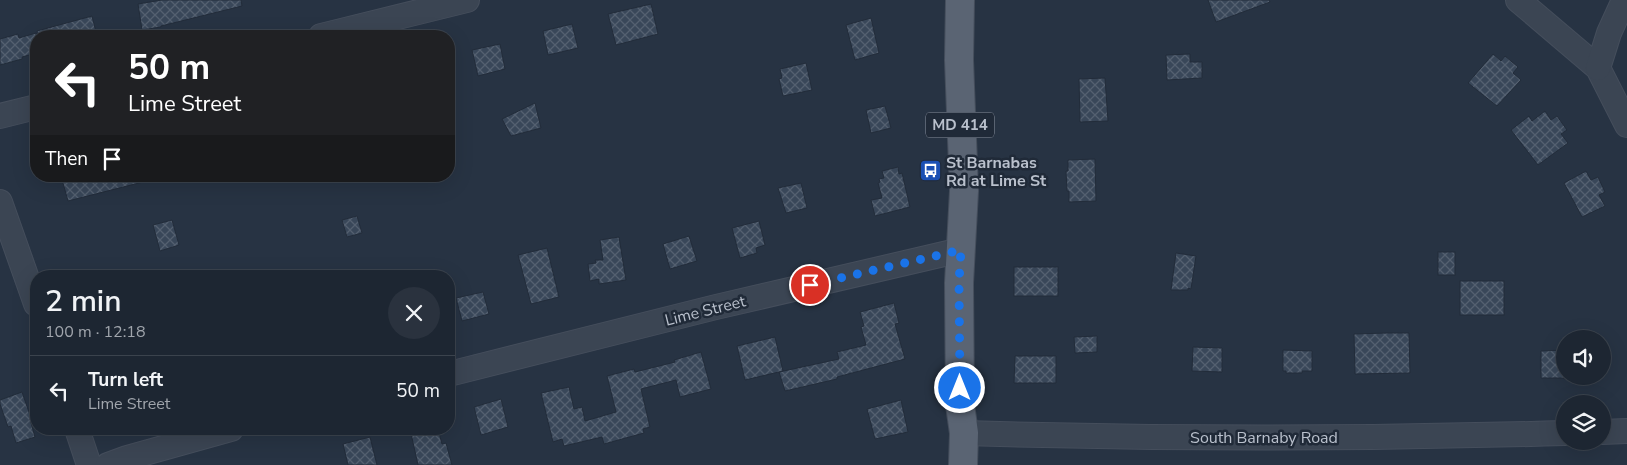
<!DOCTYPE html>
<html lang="en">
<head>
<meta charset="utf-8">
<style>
  :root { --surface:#1d2632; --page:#2a323e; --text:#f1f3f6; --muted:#a0a5ac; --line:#3b434d }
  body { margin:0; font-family:"Nunito Sans",sans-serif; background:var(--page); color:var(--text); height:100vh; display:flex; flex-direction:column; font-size:19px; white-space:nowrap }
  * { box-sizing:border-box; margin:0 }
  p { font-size:16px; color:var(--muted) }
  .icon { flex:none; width:28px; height:28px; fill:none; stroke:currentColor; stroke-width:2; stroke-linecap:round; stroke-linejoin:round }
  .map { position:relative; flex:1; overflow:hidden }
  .details { position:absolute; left:30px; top:270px; width:425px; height:165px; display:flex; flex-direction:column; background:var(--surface); border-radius:20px; box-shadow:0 5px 20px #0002,0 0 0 1px var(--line) }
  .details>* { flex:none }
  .guide { position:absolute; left:30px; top:30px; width:425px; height:152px; border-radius:20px; box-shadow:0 5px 20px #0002,0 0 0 1px var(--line); background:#202124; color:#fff; overflow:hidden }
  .tools { position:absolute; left:1556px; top:330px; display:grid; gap:10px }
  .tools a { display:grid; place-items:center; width:55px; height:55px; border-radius:50%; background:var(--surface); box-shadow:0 5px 20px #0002,0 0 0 1px var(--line); font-size:25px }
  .pin { position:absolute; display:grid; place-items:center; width:42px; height:42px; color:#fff; margin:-21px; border:2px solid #fff; border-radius:50%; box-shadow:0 1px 5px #0007 }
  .me { position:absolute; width:55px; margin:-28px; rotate:0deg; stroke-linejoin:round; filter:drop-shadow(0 0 4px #0008) }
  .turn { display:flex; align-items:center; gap:18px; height:105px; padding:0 15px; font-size:22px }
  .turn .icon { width:65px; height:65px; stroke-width:2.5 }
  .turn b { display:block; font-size:35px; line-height:42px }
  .then { display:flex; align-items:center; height:48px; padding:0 15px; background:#0003; gap:10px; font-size:19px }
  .round { display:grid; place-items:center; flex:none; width:52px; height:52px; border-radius:26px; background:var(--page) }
  .overview { display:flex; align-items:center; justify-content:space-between; height:85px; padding:0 15px }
  h1 { font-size:30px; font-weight:600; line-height:38px }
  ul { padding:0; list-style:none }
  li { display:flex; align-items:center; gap:15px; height:70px; padding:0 15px; border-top:1px solid var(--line) }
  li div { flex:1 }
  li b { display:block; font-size:19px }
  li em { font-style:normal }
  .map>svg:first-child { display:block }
  .building { fill:url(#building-cross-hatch); stroke:#222c3a }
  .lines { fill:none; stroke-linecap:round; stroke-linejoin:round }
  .street-casing { stroke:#454e5c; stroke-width:26 }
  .primary-casing { stroke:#454e5c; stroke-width:30 }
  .street { stroke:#3b4553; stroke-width:24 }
  .primary { stroke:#5a6473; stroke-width:28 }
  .route { stroke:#1a73e8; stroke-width:9; stroke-dasharray:0 16.2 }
  .labels { text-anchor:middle; stroke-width:5; stroke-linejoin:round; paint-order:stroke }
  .shield { fill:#202a38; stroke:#8b93a0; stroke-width:1 }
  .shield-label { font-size:15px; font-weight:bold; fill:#b9c0cc }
  .poi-label { font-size:16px; font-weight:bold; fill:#b9c0cc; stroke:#202a38; text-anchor:start }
  .street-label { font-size:16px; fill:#b9c0cc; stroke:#202a38 }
</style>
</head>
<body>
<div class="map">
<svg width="1627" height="465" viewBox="0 0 1627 465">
  <defs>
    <pattern id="building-cross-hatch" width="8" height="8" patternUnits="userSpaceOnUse" patternTransform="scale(1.25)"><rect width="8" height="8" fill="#394759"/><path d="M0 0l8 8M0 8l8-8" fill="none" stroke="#546070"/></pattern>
  </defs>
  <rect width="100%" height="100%" fill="#273343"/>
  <!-- building -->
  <g class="building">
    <polygon points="162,0 241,0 242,6 161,26 161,27 142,30 138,4"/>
    <polygon points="1208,0 1269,0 1270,2 1216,22"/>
    <polygon points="651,4 658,34 616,45 608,14"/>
    <polygon points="92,16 97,36 38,36 37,31"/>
    <polygon points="871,18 879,53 855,60 846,25"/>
    <polygon points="572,24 578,48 548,55 543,31"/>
    <polygon points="36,33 36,53 22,57 22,59 0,65 0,39 18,34 19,38"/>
    <polygon points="500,44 505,69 478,76 472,50"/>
    <polygon points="1190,54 1190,62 1202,62 1202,78 1167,80 1166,55"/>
    <polygon points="1493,54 1501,61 1505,56 1518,67 1513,73 1521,80 1497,106 1468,83"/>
    <polygon points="806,63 812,90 783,96 779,79 782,78 780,69"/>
    <polygon points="1105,78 1108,121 1080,122 1079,79"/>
    <polygon points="535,103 541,128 511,136 502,119"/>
    <polygon points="885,106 891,128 871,133 866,110"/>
    <polygon points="1545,111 1551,120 1557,116 1567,130 1561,134 1568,143 1538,165 1511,130 1529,116 1532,121"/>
    <polygon points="1095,159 1096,201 1069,202 1069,191 1067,191 1066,171 1068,171 1068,160"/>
    <polygon points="898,167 899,174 902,173 910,207 875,216 871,200 882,198 878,183 880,182 879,179 884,178 882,171"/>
    <polygon points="1586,171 1591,180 1598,177 1605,192 1599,195 1605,206 1582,217 1564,183"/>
    <polygon points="61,176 142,176 143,182 68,201"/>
    <polygon points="801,183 807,208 786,213 778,188"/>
    <polygon points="357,216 362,233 347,237 342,220"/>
    <polygon points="172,220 179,245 160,251 153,225"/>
    <polygon points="759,221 765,245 756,248 757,253 740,258 732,228"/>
    <polygon points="689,236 697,261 670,269 663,244"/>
    <polygon points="619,237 626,280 599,284 599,279 590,281 588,264 596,263 595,260 603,260 600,240"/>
    <polygon points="547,248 559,297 531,304 518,255"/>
    <rect x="1438" y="252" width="17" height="23"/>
    <polygon points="1176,253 1196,256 1191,289 1188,288 1188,290 1171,290"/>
    <rect x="1014" y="267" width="44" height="29"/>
    <rect x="1460" y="281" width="44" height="34"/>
    <polygon points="483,292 489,314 462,321 456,298"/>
    <polygon points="894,303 899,323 895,324 905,359 837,377 837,379 785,391 779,372 839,359 837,352 866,345 861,327 864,326 860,312"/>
    <polygon points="1387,333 1409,333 1410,373 1355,374 1354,334"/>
    <polygon points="1097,336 1097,352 1075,353 1074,337"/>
    <polygon points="775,337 783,371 745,380 737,346"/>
    <polygon points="1193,347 1222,348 1222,372 1192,371"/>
    <polygon points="1283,350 1312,351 1312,371 1302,371 1302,373 1286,373 1286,371 1283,371"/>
    <polygon points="1565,350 1565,378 1541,378 1541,351"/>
    <polygon points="701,352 711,389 680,397 676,380 641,389 650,427 643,429 644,433 604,444 602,437 564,446 562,439 553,442 541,393 569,387 574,409 582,407 585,421 616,412 607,376 634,369 635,372 675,362 674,360"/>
    <polygon points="1015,356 1056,356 1056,383 1014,383"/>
    <polygon points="22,392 31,418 30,419 35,437 16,443 11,426 8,427 0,404 0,400"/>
    <polygon points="501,399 508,427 481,435 474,407"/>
    <polygon points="901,400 908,432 875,439 867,409"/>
    <polygon points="410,429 438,429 442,444 446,443 452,465 418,465"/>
    <polygon points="370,437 377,465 348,465 343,444"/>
  </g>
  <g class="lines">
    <defs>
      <g id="street">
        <polyline points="1518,0 1598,68 1627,125"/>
        <polyline points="321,36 467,0"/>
        <polyline points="1598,68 1609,33 1624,0"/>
        <polyline points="0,116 36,107"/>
        <polyline points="0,202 36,304"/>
        <polyline points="449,374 716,307 961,250"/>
        <polyline points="77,429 89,465"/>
        <polyline points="1602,432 1627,431"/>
        <path d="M964,433C1164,439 1365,439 1565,433"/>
        <polyline points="108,465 127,458 231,429"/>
      </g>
      <polyline id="primary" points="960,0 959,60 964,191 959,283 960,405 964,433 963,465"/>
    </defs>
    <!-- street casing -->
    <use href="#street" class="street-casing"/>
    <!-- primary casing -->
    <use href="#primary" class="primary-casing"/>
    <!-- street -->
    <use href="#street" class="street"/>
    <!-- primary -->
    <use href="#primary" class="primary"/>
  </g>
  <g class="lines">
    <!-- route -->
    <polyline class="route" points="810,285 961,250 959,282 960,388"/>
  </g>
  <!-- icons -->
  <defs>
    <symbol id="bus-square" viewBox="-11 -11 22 22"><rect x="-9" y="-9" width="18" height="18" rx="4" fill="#1a4fb4" stroke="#202a38"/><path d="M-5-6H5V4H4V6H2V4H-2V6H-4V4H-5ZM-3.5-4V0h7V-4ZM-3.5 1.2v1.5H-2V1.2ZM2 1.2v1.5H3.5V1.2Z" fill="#fff"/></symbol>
  </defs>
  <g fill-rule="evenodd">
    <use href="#bus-square" x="918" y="158" width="25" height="25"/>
  </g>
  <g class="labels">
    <!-- shield labels -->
    <rect class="shield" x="926" y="112.5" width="68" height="25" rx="4"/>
    <g class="shield-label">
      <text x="960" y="130">MD 414</text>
    </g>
    <!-- poi labels -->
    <g class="poi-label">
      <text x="946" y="168">St Barnabas<tspan x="946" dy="18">Rd at Lime St</tspan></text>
    </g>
    <!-- street labels -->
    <g class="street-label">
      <text transform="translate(705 310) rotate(-14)" y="6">Lime Street</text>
      <text x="1264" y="443">South Barnaby Road</text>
    </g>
  </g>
</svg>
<div class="tools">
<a><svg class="icon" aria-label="sound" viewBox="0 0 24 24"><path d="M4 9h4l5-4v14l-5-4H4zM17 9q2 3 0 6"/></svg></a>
<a><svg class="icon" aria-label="layers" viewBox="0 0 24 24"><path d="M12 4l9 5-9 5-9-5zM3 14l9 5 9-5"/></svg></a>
</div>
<div class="pin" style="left:810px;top:285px;background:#d93025"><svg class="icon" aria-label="arrive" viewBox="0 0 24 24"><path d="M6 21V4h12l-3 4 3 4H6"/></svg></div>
<svg class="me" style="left:960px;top:388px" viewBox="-20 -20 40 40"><circle r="17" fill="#1a73e8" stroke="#fff" stroke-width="3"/><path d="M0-11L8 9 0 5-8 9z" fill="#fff"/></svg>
<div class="guide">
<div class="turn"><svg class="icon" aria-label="left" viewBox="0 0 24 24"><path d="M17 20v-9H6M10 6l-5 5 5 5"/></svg><div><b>50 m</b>Lime Street</div></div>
<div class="then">Then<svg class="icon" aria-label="arrive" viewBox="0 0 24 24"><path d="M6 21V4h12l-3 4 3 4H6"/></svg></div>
</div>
<section class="details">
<div class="overview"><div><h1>2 min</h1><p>100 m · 12:18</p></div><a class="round"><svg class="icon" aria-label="close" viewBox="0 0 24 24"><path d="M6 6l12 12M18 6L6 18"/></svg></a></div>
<ul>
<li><svg class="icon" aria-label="left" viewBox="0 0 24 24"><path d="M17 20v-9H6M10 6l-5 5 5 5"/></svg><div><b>Turn left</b><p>Lime Street</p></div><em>50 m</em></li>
</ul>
</section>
</div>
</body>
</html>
